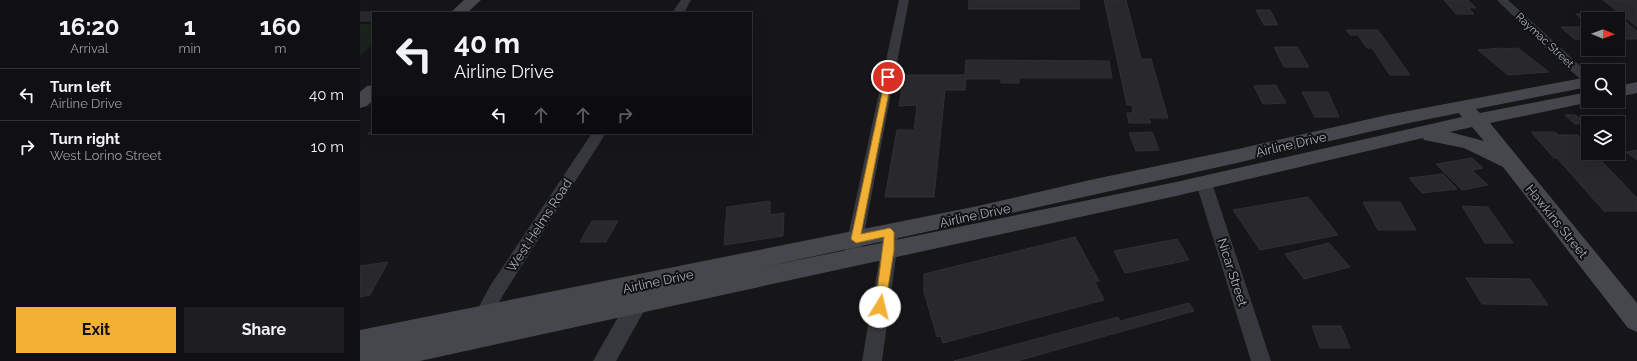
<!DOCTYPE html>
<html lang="en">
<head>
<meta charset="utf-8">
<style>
  :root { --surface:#101012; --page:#1e1e20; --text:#f1f3f6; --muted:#9c9d9f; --line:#303032; --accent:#f2b134 }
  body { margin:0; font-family:Raleway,sans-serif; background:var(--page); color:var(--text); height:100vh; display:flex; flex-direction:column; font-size:15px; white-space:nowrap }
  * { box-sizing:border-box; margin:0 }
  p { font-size:13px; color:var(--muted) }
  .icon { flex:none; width:22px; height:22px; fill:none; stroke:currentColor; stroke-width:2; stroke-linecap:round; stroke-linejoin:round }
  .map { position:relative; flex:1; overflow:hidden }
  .drawer { display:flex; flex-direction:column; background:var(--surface); width:360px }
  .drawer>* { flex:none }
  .guide { position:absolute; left:12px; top:12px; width:380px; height:122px; border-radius:0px; box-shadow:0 4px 16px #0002,0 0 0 1px var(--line); background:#101012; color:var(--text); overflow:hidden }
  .needle { width:26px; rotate:91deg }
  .fabs { position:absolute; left:1221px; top:12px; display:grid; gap:8px }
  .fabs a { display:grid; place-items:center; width:44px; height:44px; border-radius:0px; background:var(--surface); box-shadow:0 4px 16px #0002,0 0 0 1px var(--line); font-size:20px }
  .pin { position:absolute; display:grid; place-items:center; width:34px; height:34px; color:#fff; margin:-17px; border:2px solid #fff; border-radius:50%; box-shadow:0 1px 4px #0007 }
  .me { position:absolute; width:44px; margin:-22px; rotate:9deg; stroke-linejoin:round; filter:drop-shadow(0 0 3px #0008) }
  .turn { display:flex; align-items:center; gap:14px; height:84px; padding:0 16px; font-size:18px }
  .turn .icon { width:52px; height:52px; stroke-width:2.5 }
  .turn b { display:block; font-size:28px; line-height:34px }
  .lanes { display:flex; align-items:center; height:38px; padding:0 16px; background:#0003; justify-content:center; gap:20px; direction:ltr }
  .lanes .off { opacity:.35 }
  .eta { display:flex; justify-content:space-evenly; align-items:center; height:68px; text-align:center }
  .eta b { font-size:24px; font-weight:700; line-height:28px }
  .cta { display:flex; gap:8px; margin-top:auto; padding:8px 16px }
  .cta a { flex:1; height:46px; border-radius:0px; background:var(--accent); color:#111; font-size:16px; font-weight:700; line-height:46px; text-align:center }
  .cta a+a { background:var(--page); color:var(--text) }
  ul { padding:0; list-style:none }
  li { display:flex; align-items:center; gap:12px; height:52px; padding:0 16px; border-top:1px solid var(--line) }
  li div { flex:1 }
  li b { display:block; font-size:15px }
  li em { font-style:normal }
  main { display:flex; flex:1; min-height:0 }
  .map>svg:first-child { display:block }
  .green { fill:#1c231d }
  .building { fill:#29292c; stroke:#303034 }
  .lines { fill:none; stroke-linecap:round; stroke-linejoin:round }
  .minor { fill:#37383d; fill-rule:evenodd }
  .tertiary { fill:#37383d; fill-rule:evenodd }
  .secondary { fill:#45474d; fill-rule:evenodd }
  .route { fill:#f2b134; stroke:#9d7322 }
  .labels { text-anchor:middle; stroke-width:4; stroke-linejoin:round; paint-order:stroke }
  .far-street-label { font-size:11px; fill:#a8adb8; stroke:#111113 }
  .street-label { font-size:13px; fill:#a8adb8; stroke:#111113 }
</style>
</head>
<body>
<main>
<section class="drawer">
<div class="eta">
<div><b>16:20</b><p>Arrival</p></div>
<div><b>1</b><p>min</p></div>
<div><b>160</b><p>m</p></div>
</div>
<ul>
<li><svg class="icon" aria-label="left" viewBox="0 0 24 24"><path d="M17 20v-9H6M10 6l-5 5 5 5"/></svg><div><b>Turn left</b><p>Airline Drive</p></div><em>40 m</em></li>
<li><svg class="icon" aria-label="right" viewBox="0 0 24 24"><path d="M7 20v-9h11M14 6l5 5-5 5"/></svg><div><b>Turn right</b><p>West Lorino Street</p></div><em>10 m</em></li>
</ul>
<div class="cta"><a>Exit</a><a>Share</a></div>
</section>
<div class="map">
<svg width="1277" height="361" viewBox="0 0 1277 361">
  <rect width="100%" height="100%" fill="#161618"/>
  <!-- green -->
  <polygon class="green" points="0,24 13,24 13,44 0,56"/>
  <!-- building -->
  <g class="building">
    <polygon points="609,0 719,0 720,9 608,9"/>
    <polygon points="744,0 766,0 781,59 791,59 808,118 789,118 791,123 769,123 767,113 773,113 772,105 767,105"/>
    <polygon points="1084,0 1108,0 1116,8 1108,8 1114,14 1096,14"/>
    <polygon points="1243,0 1277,0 1277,27"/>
    <polygon points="896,10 910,10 918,25 904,25"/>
    <polygon points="0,12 57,12 13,13 13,21 0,21"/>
    <polygon points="1216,14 1256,14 1277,31 1277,39 1258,39 1258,19 1228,19 1228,24"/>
    <polygon points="1201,27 1226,27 1228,29 1228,39 1214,39"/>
    <polygon points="986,30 1018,30 1050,75 1030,75 1012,48 1007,48 998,35 990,35"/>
    <polygon points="914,47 937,47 949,67 924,67"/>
    <polygon points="1141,48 1142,49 1158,48 1189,72 1148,75 1118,50"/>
    <polygon points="606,60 749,61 752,78 659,78 659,83 641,83 641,79 606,79 605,90 585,90 574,197 525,197 537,130 554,130 557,105 539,106 544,75 605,75"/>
    <polygon points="916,85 926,103 903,104 894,86"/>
    <polygon points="942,92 968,92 979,117 955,117"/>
    <polygon points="1205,115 1215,115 1228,123 1215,124"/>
    <polygon points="13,129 13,133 50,133 8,134"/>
    <polygon points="792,132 799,150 776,151 769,133"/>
    <polygon points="1171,132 1195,132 1198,135 1218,135 1228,146 1228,153 1234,153 1277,198 1277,211 1244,211 1197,158 1194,158"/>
    <polygon points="1277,150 1277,160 1266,152"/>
    <polygon points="1112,158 1123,168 1112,170 1128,185 1102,190 1076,164"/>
    <polygon points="1083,174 1097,189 1062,193 1049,178"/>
    <polygon points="948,197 978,235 900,250 873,210"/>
    <polygon points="410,201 410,215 424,213 423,236 364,245 367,207"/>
    <polygon points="1003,202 1040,202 1056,230 1018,230"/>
    <polygon points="1102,206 1128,207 1153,243 1125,243"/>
    <polygon points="232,221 258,221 246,242 220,242"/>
    <polygon points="715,237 739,281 735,282 744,300 583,343 581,336 577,337 564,292 564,274"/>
    <polygon points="817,239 829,260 765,273 754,251"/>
    <polygon points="969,243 990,267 944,279 925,254"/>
    <polygon points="28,262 10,295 0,297 0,266"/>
    <polygon points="1106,278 1170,279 1188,305 1122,304"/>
    <polygon points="829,303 834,311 657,361 594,361 758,317 760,321"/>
    <polygon points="952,326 981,326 990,348 960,348"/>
  </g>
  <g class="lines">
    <!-- minor -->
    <g class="minor">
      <polygon points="321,0 331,0 324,13 312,13"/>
      <polygon points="539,0 549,0 501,250 499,254 493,256 487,254 485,250"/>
      <polygon points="1137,0 1148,0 1228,73 1228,83 1224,82 1199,61"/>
      <polygon points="232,133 246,133 143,295 128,323 122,325 116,323 113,318 130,286"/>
      <polygon points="844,178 849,179 852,183 911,361 891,361 836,183 839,179"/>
      <polygon points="530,226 536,228 538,232 537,250 522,361 502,361 521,250 522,232 524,228"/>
    </g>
    <!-- tertiary -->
    <polygon class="tertiary" points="277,295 285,298 288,304 256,361 233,361 269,298"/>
    <!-- secondary -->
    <g class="secondary">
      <polygon points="104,0 121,0 107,13 90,13"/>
      <path d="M1228,77V87L1116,109L1120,113L1228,92V101H1235L1130,123L1277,303V332L1268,328L1143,167L1104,148L1064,140L1063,138L816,196L60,361H0V330L618,206L730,180L878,149L1027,115ZM1099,113L1102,117L816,182L385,271C550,236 713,199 877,163C951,146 1024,127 1099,113ZM1112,127L1124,141L1090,132Z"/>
      <polygon points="1277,82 1277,93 1258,97 1258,86"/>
      <polygon points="13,85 13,100 7,106 0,108 0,92 7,86"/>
    </g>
  </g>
  <!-- route -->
  <polygon class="route" points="526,75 532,77 501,234 530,228 534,232 534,250 525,307 524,310 516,310 515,307 524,237 496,243 491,239"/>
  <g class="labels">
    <!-- far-street labels -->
    <g class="far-street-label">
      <text transform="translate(1185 40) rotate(43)" y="4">Raymac Street</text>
    </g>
    <!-- street labels -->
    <g class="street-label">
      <text transform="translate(931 144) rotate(-13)" y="5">Airline Drive</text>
      <text transform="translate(615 215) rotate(-12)" y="5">Airline Drive</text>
      <text transform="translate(1197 221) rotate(51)" y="5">Hawkins Street</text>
      <text transform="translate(179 225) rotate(-57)" y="5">West Helms Road</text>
      <text transform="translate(873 272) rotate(72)" y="5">Nicar Street</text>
      <text transform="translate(298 281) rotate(-12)" y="5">Airline Drive</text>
    </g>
  </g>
</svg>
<div class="fabs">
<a><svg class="needle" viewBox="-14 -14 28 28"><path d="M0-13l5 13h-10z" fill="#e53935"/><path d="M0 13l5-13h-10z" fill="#9c9d9f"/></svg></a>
<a><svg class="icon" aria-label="search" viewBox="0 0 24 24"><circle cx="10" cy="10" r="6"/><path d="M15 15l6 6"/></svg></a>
<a><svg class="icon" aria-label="layers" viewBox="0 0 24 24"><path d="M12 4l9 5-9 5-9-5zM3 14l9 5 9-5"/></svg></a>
</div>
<div class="pin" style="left:528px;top:77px;background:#d93025"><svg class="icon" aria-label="arrive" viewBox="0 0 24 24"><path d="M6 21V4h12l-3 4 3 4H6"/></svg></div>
<svg class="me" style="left:520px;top:307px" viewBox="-20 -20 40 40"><circle r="19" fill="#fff"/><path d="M0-13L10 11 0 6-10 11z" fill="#f2b134"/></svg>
<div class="guide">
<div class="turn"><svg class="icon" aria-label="left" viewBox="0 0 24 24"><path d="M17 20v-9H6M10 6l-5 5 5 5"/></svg><div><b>40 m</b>Airline Drive</div></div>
<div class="lanes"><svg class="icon" aria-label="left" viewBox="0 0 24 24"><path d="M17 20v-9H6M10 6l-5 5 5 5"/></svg><svg class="icon off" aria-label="ahead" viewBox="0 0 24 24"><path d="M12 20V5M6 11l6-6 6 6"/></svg><svg class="icon off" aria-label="ahead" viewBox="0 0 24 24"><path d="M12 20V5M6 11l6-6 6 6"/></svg><svg class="icon off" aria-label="right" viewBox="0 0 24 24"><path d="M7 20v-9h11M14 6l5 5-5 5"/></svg></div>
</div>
</div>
</main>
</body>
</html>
